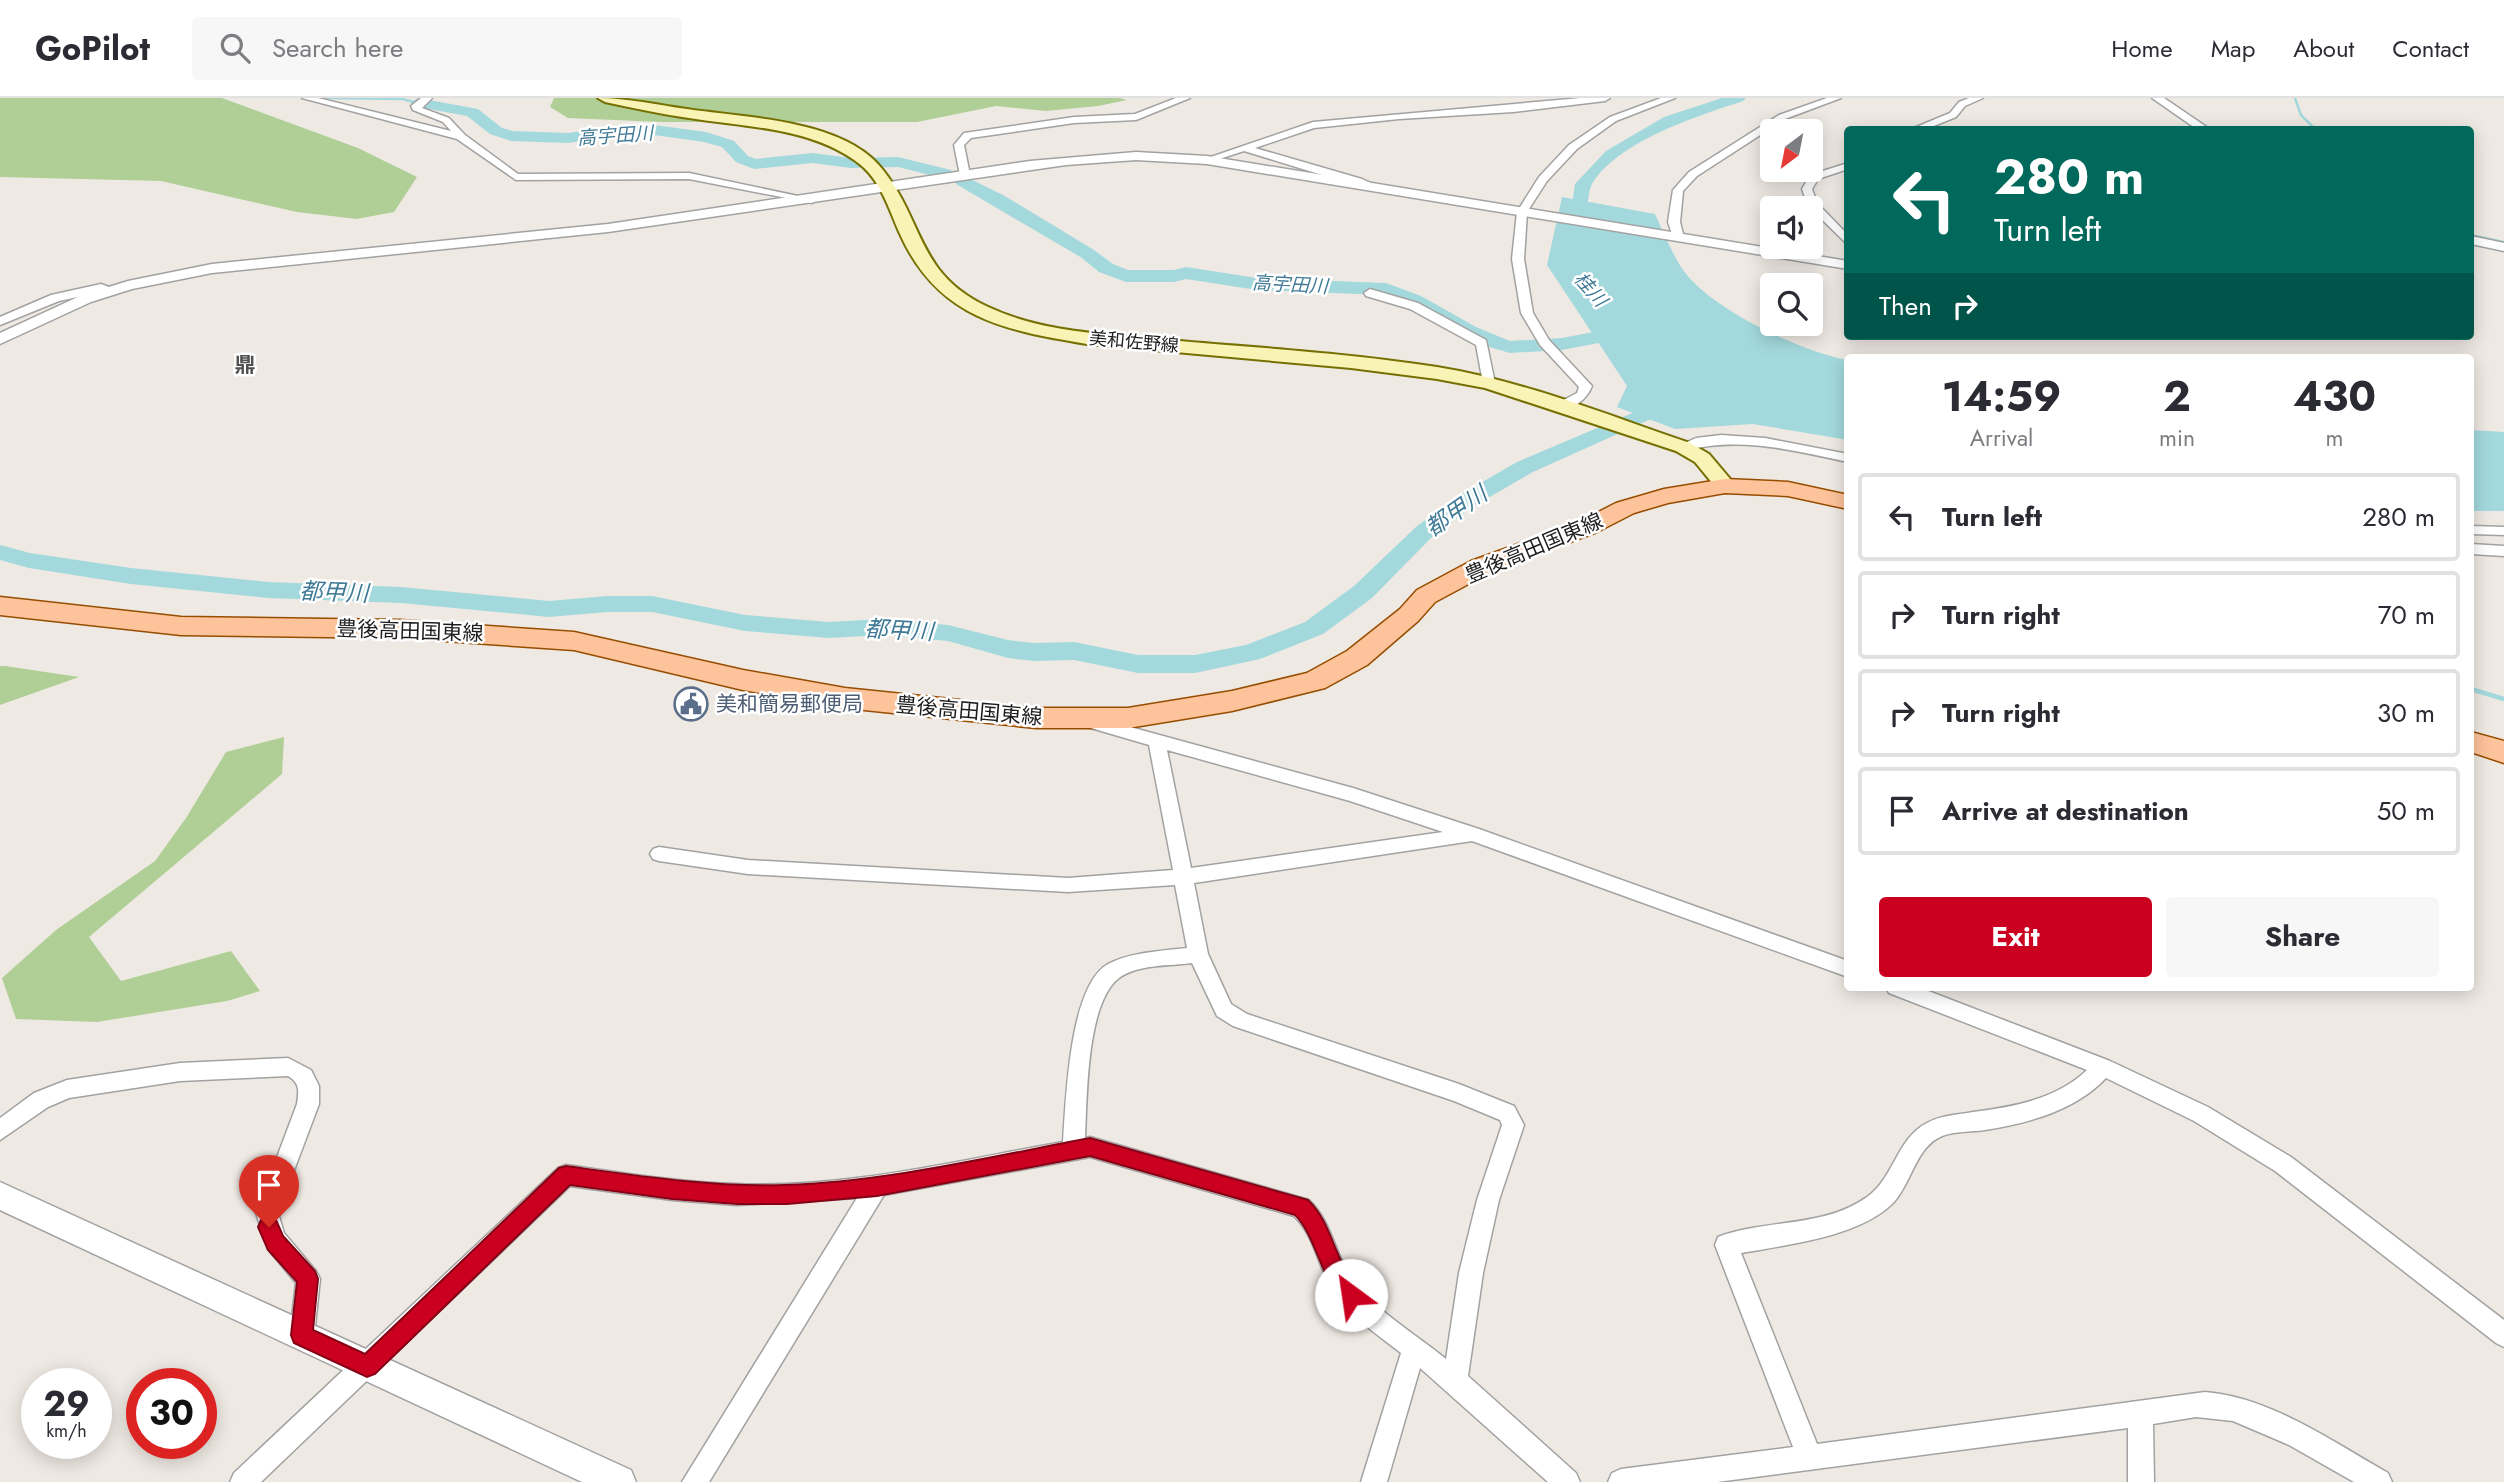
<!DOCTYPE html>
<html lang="en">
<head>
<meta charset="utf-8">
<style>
  :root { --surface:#fff; --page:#f7f7f7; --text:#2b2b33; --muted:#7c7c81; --line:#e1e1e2; --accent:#cb0020 }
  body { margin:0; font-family:Jost,"Noto Sans JP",sans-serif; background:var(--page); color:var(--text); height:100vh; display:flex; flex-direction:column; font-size:26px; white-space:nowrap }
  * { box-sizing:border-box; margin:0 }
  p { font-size:23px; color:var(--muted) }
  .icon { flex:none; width:38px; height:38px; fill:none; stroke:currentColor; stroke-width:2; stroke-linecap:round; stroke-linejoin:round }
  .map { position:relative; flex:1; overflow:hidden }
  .sheet { position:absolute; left:1844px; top:256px; width:630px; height:637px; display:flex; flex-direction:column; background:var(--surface); border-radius:7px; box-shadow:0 4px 18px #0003 }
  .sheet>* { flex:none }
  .hud { position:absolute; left:1844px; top:28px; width:630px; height:214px; border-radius:7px; box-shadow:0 4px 18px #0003; background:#00695c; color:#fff; overflow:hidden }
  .needle { width:46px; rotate:212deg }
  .buttons { position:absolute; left:1760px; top:21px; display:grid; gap:14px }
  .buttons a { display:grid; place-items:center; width:63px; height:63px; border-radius:7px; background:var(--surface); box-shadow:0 4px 18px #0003; font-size:35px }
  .speed { position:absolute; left:21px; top:1270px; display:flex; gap:14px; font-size:35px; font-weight:700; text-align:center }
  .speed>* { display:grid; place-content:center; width:91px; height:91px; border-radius:50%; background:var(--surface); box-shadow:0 4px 18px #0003; line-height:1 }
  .speed small { font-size:18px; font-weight:400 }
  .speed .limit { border:10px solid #d22; background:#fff; color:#111 }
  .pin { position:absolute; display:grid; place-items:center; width:60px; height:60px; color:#fff; margin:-72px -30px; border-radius:50% 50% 50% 0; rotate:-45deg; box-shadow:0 0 7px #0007 }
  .pin .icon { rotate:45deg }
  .me { position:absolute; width:77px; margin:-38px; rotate:329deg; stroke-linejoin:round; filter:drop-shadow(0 0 5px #0008) }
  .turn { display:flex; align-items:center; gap:24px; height:147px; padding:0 35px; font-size:32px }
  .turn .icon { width:91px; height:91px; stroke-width:2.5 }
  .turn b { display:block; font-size:49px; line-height:60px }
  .then { display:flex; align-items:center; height:66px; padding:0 35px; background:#0003; gap:14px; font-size:26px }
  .eta { display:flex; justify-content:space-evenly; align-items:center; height:119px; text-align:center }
  .eta b { font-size:42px; font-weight:700; line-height:49px }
  .primary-button { display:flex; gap:14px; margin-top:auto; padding:14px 35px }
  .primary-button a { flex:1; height:80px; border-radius:7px; background:var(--accent); color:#fff; font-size:28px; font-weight:700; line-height:80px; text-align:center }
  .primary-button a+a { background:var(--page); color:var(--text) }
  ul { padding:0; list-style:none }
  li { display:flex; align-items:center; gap:21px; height:88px; margin:0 14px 10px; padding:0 21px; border:4px solid var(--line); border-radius:7px }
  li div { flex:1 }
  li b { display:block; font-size:26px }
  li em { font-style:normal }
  header { display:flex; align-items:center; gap:42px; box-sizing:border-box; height:98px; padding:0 35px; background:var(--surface); border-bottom:2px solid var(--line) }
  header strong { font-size:33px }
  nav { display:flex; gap:38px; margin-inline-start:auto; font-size:24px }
  .search { width:490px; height:63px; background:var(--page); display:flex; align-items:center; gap:18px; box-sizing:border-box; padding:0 24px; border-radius:7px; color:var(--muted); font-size:26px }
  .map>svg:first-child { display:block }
  .forest { fill:#b0cf97 }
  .water { fill:#a3d9dd }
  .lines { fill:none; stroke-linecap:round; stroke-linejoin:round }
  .stream-far1 { stroke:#a3d9dd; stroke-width:2.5 }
  .stream { stroke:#a3d9dd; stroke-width:4.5 }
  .river { fill:#a3d9dd; fill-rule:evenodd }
  .minor-casing { stroke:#a2a2a2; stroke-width:3 }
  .tertiary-casing { stroke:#a2a2a2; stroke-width:3 }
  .secondary-casing { stroke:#767003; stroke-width:4 }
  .primary-casing { stroke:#974d00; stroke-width:3 }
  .minor { fill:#fff; fill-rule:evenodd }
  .tertiary { fill:#fff; fill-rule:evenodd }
  .secondary { fill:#faf3b6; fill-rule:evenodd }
  .primary { fill:#fdc39a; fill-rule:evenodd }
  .route { fill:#cb0020; stroke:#840015; stroke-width:2 }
  .labels { text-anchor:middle; stroke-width:5; stroke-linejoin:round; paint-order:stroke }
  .far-street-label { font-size:18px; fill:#1e1e1e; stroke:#fff }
  .far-water-label { font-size:19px; font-style:italic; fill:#407a97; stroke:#fff }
  .far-quarter-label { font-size:21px; font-weight:bold; fill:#515151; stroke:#fff }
  .street-label { font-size:21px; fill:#1e1e1e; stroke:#fff }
  .service-label { font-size:21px; fill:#4e5e75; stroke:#fff; text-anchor:start }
  .water-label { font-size:23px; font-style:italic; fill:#407a97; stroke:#fff }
</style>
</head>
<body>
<header>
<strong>GoPilot</strong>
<div class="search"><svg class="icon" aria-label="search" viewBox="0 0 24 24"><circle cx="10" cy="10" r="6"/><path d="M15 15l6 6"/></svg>Search here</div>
<nav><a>Home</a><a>Map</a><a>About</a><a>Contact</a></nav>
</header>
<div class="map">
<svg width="2504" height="1384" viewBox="0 0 2504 1384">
  <rect width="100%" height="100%" fill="#efe9e3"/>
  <!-- forest -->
  <g class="forest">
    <polygon points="0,0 222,0 358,50 417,79 394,114 357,121 297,114 161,83 0,79"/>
    <polygon points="554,0 1120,0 1127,2 1098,8 1046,13 996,8 917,24 661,24 568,20 550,9"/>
    <polygon points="0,568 5,568 79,579 0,607"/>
    <polygon points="284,639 282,676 89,839 121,883 231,853 260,893 227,903 97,924 16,921 2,880 56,832 155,763 186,720 226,654"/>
  </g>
  <!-- water -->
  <g class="water">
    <path d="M1562,99L1655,116C1663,133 1671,153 1681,169C1707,210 1802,254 1848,262V342L1753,326L1675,331L1617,309L1627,288L1547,167Z"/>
    <polygon points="2471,332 2504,334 2504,413 2471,413"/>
  </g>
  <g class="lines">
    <!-- stream-far1 -->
    <g class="stream-far1">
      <polyline points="325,0 402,1 418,5"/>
      <polyline points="2295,0 2301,17 2316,32"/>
      <polyline points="2471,137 2504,144"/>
    </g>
    <!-- stream -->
    <polyline class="stream" points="2471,591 2504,601"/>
    <!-- river -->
    <g class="river">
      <polygon points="418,0 478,11 502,30 513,33 568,35 620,27 654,27 706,34 734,43 748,58 756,61 812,55 851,60 898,59 951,72 953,76 945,81 898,69 851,70 812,65 754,71 736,64 722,49 704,44 654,37 620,37 568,45 511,43 490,36 467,18 413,8 410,5"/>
      <path d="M1722,0H1746L1743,3C1698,18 1618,43 1592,86C1587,96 1586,127 1585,140L1576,145L1570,144L1567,140L1575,86L1606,53L1664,19Z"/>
      <polygon points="962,77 1003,97 1094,152 1113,166 1128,172 1174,172 1186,169 1257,180 1386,185 1421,198 1476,229 1510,243 1562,240 1630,227 1640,233 1630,239 1562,252 1510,255 1476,245 1408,206 1384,197 1257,192 1186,181 1174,184 1126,184 1099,174 1082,160 956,86 954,82 956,78"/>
      <polygon points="1675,297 1682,299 1685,303 1682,307 1533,374 1474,408 1433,438 1372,500 1323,536 1260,561 1195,575 1138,575 1074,562 1034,563 1008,560 948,543 882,537 829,540 745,533 652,514 607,514 549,519 401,505 268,500 131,486 29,470 0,462 0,447 30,455 131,470 268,484 401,489 549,503 607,498 652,498 745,517 829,524 882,521 948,527 1008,542 1034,545 1074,544 1138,557 1195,557 1246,547 1305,524 1354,488 1417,428 1458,398 1517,364"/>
    </g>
    <defs>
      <g id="minor">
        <polygon points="302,0 318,0 451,33 443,24 413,12 411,8 421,0 432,0 422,10 449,20 465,37 518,76 689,75 817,102 812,105 689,81 516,82 457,41"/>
        <polygon points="1176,0 1190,0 1136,22 1074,25 971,40 964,47 970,77 965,80 960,77 954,47 964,35 1074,19 1135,16"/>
        <polygon points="1581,0 1610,0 1605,3 1513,14 1399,21 1314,30 1255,50 1362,81 1375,87 1375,91 1371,92 1244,53 1207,65 1202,62 1313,24"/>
        <path d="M1661,0H1675L1616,23L1577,51L1547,83L1527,114L1524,161L1533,215L1549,242L1592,288C1587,301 1573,313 1558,311V305L1577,295L1579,289L1540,247L1521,215L1512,161L1517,114L1539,79L1569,47L1610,19Z"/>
        <polygon points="1827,0 1841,0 1785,21 1697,78 1683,93 1680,124 1684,140 1674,142 1668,124 1673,92 1689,74 1779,17"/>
        <polygon points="1969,0 1983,0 1965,8 1956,19 1924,32 1909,32 1950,15 1959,4"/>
        <polygon points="2152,0 2164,0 2211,32 2198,32"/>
        <polygon points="1848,65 1848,71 1818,81 1812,91 1817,105 1848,137 1848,147 1808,108 1802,91 1810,77"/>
        <polygon points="101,186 114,191 108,195 101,194 59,203 0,227 0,219 51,197"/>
        <polygon points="1370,191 1418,205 1486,242 1495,285 1494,288 1489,289 1483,285 1476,247 1410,211 1366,198 1364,195"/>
        <path d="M1721,337L1765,340L1848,356V364C1790,352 1741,338 1683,353L1676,349L1696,340Z"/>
        <polygon points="2471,428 2504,429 2504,437 2471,436"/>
        <polygon points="2471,446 2504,448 2504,458 2471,456"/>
        <path d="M1090,618L1353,690L1479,731L1848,863V879L1472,743L1194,785L1208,856L1231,906L1247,916L1459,986L1514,1008L1524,1027L1499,1102L1483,1175L1468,1278L1576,1375L1580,1384H1548L1420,1270L1387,1384H1361L1401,1255C1378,1237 1352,1220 1335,1196C1318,1171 1316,1139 1294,1118L1090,1059L884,1097L709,1384H682L857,1100L737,1107L672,1102L570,1088L261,1384H230L234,1375L558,1070L566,1067C622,1075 679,1084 735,1086C845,1091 956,1063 1063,1044C1066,1003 1069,888 1108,866C1131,854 1162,853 1187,850L1175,787L1068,794L748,776L659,763L653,761L650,756L653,751L659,749L748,762L1068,780L1173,772L1149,647L1084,628L1082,624L1084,620ZM1167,652L1350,703L1443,734L1191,770ZM1192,865L1217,918L1233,928L1454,1003L1500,1022L1502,1027L1477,1102L1459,1175L1446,1261C1417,1237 1371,1210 1350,1178C1334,1153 1331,1123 1309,1102L1090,1039L1085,1040C1087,1001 1086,905 1119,880C1137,866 1171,868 1192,865Z"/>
        <path d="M1886,889H1918L2110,963L2208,1009L2291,1059L2504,1222V1249L2496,1245L2275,1073L2194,1023L2106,980C2075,1013 2028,1025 1985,1032C1971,1034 1955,1033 1942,1038C1915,1049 1911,1088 1892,1106C1858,1139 1786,1147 1741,1155L1817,1346L2205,1294C2270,1299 2333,1344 2388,1375L2392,1384H2354L2289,1347L2233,1323L2196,1319L2153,1326L2154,1384H2128V1330L1717,1384H1608L1612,1375L1621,1371L1793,1349L1715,1147L1718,1139C1765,1121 1824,1130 1867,1099C1894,1080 1897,1040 1927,1025C1941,1017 1957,1017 1973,1014C2013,1009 2057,1001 2087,972L1889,895Z"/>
        <path d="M288,960L311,972L319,988V1006L278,1115L284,1135L316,1173L320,1181L314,1237L310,1245L302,1249L294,1245L290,1237L296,1185L268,1151L256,1115L297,1006C299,993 300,985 288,978L180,983L69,1000L48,1009L0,1042V1020L34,995L67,982L180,965Z"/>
      </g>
      <g id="tertiary">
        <polygon points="1136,54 1207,58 1848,163 1848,171 1207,66 1136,62 1066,67 608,134 212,175 132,191 91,204 0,246 0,235 80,198 128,183 212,166 608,126 1030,63"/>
        <polygon points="2471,138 2504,145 2504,153 2471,146"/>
        <polygon points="0,1084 631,1372 636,1384 582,1384 0,1112"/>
      </g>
      <path id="secondary" d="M598,0C628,0 657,7 687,11C746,20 844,21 883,72C924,124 917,175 986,208C1042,235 1107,236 1168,242C1258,250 1348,255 1437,269C1524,283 1607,317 1690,345L1709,356L1736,388L1732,392H1718L1695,364L1676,353L1485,290L1437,281L1351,270L1087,246C1003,232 938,220 900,136C889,111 880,80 857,64C809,29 745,29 689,20C661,16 633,10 605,4Z"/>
      <g id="primary">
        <polygon points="1725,381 1788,384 1848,397 1848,411 1788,398 1725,395 1668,405 1634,415 1597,434 1489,475 1435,504 1418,523 1367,567 1325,590 1232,613 1128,630 1036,630 845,610 743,592 574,552 400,540 181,537 0,517 0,499 181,519 400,522 574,534 743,572 845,590 1036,610 1128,610 1232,593 1307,575 1347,553 1400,511 1417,492 1471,463 1579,424 1616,405 1664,391"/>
        <polygon points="2471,634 2504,643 2504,665 2471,654"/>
      </g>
    </defs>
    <!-- minor casing -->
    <use href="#minor" class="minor-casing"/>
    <!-- tertiary casing -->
    <use href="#tertiary" class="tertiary-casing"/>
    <!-- secondary casing -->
    <use href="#secondary" class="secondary-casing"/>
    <!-- primary casing -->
    <use href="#primary" class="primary-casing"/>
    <!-- minor -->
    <use href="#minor" class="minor"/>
    <!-- tertiary -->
    <use href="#tertiary" class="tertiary"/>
    <!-- secondary -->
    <use href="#secondary" class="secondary"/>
    <!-- primary -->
    <use href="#primary" class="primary"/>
  </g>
  <!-- route -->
  <path class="route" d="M1090,1040L1308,1102C1330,1123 1333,1154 1350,1179C1354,1185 1359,1189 1362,1197L1359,1204L1351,1207C1323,1195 1318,1139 1295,1117L1090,1058L877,1098L787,1106H737L672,1101L570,1087L375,1276L367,1279L294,1245L291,1237L297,1184L268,1152L258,1129L261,1122L269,1119L276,1122L283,1138L315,1173L318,1181L313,1232L365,1256L559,1070L566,1068C639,1078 710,1089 784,1087C886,1084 989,1059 1090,1040Z"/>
  <!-- icons -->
  <defs>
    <symbol id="civic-ring" viewBox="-11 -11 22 22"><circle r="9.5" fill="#fff" stroke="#5c6f8a" stroke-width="1.5"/><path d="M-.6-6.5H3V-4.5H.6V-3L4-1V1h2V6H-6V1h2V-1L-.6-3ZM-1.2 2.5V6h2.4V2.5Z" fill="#5c6f8a"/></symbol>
  </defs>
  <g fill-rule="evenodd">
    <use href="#civic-ring" x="672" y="587" width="38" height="38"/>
  </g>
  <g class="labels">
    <!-- far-street labels -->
    <g class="far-street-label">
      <text transform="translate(1134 244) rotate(5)" y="6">美和佐野線</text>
    </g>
    <!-- far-water labels -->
    <g class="far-water-label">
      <text transform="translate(615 37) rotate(-4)" y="7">高宇田川</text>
      <text transform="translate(1290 186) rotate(3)" y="7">高宇田川</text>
      <text transform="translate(1591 191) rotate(48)" y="7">桂川</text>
    </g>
    <!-- far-quarter labels -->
    <g class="far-quarter-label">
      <text x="245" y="274">鼎</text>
    </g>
    <!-- street labels -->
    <g class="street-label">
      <text transform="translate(1534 450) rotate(-23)" y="7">豊後高田国東線</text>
      <text transform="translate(410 533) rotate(2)" y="7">豊後高田国東線</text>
      <text transform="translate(969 613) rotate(5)" y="7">豊後高田国東線</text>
    </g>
    <!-- service labels -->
    <g class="service-label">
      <text x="716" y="613">美和簡易郵便局</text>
    </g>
    <!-- water labels -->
    <g class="water-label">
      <text transform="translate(1456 413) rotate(-35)" y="8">都甲川</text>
      <text transform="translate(334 494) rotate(2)" y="8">都甲川</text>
      <text transform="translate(899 532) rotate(3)" y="8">都甲川</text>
    </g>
  </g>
</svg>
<div class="buttons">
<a><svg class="needle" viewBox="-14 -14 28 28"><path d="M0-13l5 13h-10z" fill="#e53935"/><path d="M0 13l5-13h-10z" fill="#7c7c81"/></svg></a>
<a><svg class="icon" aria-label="sound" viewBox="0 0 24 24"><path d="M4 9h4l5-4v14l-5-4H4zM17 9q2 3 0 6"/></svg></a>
<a><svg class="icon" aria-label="search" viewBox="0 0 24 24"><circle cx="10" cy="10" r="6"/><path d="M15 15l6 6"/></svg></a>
</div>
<div class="speed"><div>29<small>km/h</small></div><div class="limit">30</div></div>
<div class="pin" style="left:269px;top:1129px;background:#d93025"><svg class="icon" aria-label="arrive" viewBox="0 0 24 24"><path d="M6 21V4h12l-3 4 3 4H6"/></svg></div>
<svg class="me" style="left:1351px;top:1197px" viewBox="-20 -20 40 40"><circle r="19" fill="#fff"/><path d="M0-13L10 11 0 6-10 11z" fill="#cb0020"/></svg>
<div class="hud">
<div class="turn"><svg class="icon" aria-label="left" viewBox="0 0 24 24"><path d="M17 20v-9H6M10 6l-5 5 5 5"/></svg><div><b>280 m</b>Turn left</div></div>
<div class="then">Then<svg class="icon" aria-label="right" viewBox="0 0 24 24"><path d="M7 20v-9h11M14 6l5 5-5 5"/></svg></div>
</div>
<section class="sheet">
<div class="eta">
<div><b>14:59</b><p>Arrival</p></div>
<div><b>2</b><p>min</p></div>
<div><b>430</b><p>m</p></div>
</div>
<ul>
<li><svg class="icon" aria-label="left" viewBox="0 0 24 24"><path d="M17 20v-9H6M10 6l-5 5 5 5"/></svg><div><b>Turn left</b></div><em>280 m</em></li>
<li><svg class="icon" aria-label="right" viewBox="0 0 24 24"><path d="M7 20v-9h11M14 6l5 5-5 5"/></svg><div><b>Turn right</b></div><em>70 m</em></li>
<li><svg class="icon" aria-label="right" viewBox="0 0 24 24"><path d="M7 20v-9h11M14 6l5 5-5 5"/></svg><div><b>Turn right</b></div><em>30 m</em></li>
<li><svg class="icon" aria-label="arrive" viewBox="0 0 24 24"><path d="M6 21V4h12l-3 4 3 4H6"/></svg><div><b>Arrive at destination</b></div><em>50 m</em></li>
</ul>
<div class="primary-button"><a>Exit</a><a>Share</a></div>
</section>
</div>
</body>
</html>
